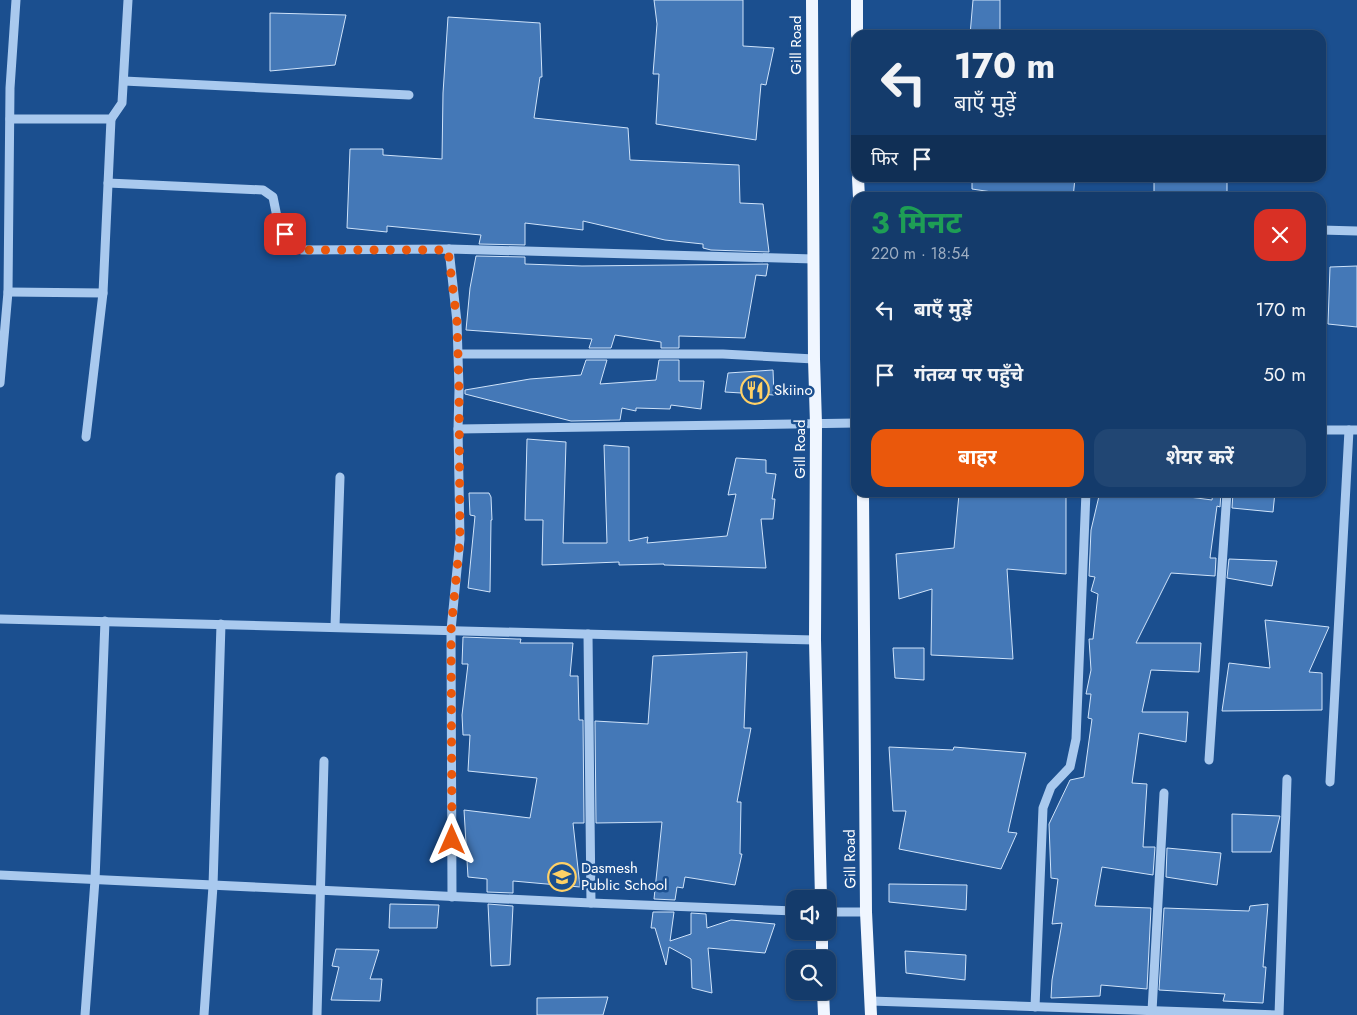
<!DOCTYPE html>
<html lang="hi">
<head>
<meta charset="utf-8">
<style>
  :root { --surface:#143b6b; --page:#214673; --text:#f1f3f6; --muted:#9dadc1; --line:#33557e; --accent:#ea580c }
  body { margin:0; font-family:Jost,"Noto Sans Devanagari",sans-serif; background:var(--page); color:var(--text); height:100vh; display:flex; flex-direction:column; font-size:19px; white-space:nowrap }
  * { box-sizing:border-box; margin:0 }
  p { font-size:16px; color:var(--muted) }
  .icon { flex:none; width:28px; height:28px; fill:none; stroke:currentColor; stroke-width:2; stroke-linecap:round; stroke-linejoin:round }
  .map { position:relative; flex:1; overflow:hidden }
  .drawer { position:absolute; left:851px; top:192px; width:475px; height:305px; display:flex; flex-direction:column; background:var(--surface); border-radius:15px; box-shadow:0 1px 4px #0004,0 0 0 1px var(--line) }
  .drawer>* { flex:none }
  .guide { position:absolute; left:851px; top:30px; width:475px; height:152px; border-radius:15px; box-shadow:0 1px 4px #0004,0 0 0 1px var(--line); background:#143b6b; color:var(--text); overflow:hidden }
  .fabs { position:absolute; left:786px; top:890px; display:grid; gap:10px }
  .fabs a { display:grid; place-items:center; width:50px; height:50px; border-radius:10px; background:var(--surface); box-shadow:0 1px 4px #0004,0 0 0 1px var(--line); font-size:25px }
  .pin { position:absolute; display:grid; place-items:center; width:42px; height:42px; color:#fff; margin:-21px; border-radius:10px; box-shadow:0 2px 8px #0006 }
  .me { position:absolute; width:55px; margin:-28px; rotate:0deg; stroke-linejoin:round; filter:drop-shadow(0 0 4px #0008) }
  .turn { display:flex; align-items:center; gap:18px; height:105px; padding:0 20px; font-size:22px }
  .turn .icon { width:65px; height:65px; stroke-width:2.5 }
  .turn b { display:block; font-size:35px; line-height:42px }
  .then { display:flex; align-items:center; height:48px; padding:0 20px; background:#0003; gap:10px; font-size:19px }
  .round { display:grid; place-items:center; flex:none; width:52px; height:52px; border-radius:15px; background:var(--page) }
  .head { display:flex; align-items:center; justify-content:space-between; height:85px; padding:0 20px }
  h1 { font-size:30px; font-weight:700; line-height:38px; color:#1e9e55 }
  .primary-button { display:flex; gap:10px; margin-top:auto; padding:10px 20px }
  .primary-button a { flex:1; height:58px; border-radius:15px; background:var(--accent); color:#fff; font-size:20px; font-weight:700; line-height:58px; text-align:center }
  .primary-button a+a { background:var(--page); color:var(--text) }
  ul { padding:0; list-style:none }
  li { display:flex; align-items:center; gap:15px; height:65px; padding:0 20px }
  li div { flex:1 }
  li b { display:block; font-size:19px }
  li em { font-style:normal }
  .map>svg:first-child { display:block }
  .building { fill:#4478b7; stroke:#cfe3fa }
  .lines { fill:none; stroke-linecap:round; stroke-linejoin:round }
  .minor { stroke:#a9c9ee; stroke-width:9 }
  .major { stroke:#f0f6ff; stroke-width:12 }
  .route { stroke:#ea580c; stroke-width:9; stroke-dasharray:0 16.2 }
  .labels { text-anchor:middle; stroke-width:5; stroke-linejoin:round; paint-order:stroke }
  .street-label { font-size:15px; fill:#fff; stroke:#1b4f8f }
  .poi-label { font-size:15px; fill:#fff; stroke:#1b4f8f; text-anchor:start }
</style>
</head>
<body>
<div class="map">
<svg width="1357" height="1015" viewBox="0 0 1357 1015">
  <rect width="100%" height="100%" fill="#1b4f8f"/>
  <!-- building -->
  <g class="building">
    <polygon points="654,0 743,0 743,46 774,48 766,85 761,84 756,140 656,124 659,74 653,74 657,24"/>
    <polygon points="973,0 1000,0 1000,35 970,35"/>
    <polygon points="270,13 346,15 335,65 270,71"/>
    <polygon points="448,17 540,23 542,77 540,77 534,118 628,128 630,160 739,165 740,203 763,204 769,252 711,250 703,248 703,244 665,240 583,221 583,230 525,223 525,245 479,244 481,235 387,226 387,232 347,228 350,149 383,149 383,155 442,159 443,93"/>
    <polygon points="972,178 1075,178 1073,198 1032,198 972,189"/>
    <rect x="1154" y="178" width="73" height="20"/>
    <polygon points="476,256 525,257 525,264 582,266 768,264 766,276 756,275 745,338 679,336 679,348 661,348 661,342 615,335 611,348 589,348 592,339 466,330 470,288"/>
    <polygon points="1357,266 1357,327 1328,324 1330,267"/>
    <polygon points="586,360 607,360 600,384 656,380 659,360 679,360 679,381 704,381 701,409 671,405 670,409 636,408 636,411 622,408 620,420 571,421 465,394 465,390 530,379 581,375"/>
    <polygon points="773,370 774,395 725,392 728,373"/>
    <polygon points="527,439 566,442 563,543 607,543 604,445 629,447 629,541 648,537 647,543 727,536 736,494 728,495 736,458 766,460 766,473 776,474 772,499 775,499 773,519 761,519 766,568 664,565 664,564 619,565 619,562 542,565 543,520 525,520"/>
    <polygon points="1066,492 1066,574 1007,569 1013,659 931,655 932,589 899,599 896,554 954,548 959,494"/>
    <polygon points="1105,492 1151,492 1212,500 1213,492 1221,492 1220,507 1217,506 1210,558 1216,558 1215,576 1171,573 1136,643 1201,643 1199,672 1151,670 1142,712 1188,712 1186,742 1139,733 1132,783 1147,784 1143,847 1155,847 1153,875 1102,867 1095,906 1151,908 1147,989 1101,985 1100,996 1051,998 1052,980 1062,923 1052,924 1058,879 1051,878 1049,824 1070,780 1084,777 1092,719 1088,718 1091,694 1086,694 1091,670 1089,639 1093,639 1098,594 1091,591 1095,577 1089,576 1091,530 1099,496 1104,497"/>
    <polygon points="1233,492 1275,492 1273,512 1232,508"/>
    <polygon points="469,493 489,493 491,497 492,520 491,520 490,592 468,588 475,516 470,515"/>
    <polygon points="1229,559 1277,561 1272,586 1227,578"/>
    <polygon points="1265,620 1329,627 1309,672 1322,673 1322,710 1222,711 1229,663 1270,668"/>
    <polygon points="463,637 517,639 521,639 520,643 573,643 570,676 578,676 579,720 583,720 584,823 573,823 580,887 513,881 513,893 487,892 487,879 468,877 464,810 530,818 537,778 468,771 470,735 463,735 462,715 468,664 462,664"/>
    <polygon points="893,648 924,648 924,680 895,678"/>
    <polygon points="747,652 744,728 751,728 737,802 741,802 740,854 742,854 735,885 685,877 683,888 677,887 675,900 654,899 662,822 596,823 595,721 648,724 653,656"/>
    <polygon points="889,747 953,750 954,747 1026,753 1008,832 1017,833 1001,869 899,849 906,811 893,811"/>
    <polygon points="1232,814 1280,816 1271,852 1232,852"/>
    <polygon points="1167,848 1221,853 1217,885 1166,877"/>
    <polygon points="889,884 967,885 966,910 889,902"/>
    <polygon points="390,904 439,905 437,928 389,928"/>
    <polygon points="488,904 513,906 510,965 491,966"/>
    <polygon points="1268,904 1263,967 1266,967 1263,1003 1223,1001 1225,994 1159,990 1164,908 1249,911 1250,906"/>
    <polygon points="653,912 674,912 670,941 691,934 691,913 706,914 707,928 731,920 775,924 765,953 708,948 712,993 692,988 691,959 669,947 666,965 655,928 651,928"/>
    <polygon points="336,949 379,950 370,979 382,979 380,1001 331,1000 339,967 332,966"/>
    <polygon points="905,951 966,955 965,980 906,973"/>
    <polygon points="608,997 603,1015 537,1015 537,998"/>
  </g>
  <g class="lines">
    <!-- minor -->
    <g class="minor">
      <polyline points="124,81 409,95"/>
      <polyline points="10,119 111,119 122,103 128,0"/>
      <polyline points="108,183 263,190 273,197 278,222 291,246 302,250 449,249 814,259"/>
      <polyline points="1321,230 1357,231"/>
      <polyline points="449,249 457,322 459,389 458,429 460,539 451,630 452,897"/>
      <polyline points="8,292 103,293 111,119"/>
      <polyline points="458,354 723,354 814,359"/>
      <polyline points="0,383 8,292 10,88 16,0"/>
      <polyline points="458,429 856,423"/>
      <polyline points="1321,430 1357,430"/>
      <polyline points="86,437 103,293"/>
      <polyline points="0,619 815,640"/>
      <polyline points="335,627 340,477"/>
      <polyline points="588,634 591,903"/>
      <polyline points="1209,760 1227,492"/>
      <polyline points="1330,782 1349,430"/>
      <polyline points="0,875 591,903 795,911"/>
      <polyline points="828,912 866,912"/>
      <polyline points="871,1001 1277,1015"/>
      <polyline points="1035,1007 1043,808 1051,787 1070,767 1076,739 1086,492"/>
      <polyline points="1152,1011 1164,793"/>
      <polyline points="85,1015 95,880 105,621"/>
      <polyline points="204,1015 213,886 221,624"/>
      <polyline points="317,1015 324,761"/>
      <polyline points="1279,1015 1287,779"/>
    </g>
    <!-- major -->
    <g class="major">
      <polyline points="812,0 814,359 816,424 815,640 821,899"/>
      <polyline points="857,0 857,35"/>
      <polyline points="858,178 859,198"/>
      <polyline points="863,492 866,912 871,1015"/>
      <polyline points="822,931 822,959"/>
      <polyline points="823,991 824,1015"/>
    </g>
  </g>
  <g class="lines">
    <!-- route -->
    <polyline class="route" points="285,234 291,246 302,250 448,250 457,322 459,389 460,539 451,630 452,840"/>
  </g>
  <!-- icons -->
  <defs>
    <symbol id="restaurant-ring" viewBox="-11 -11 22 22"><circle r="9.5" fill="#1b4f8f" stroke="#ffd166" stroke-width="1.5"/><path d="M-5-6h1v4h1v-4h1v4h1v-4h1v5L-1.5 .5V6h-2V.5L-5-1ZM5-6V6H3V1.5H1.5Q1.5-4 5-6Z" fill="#ffd166"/></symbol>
    <symbol id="school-ring" viewBox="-11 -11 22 22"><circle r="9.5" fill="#1b4f8f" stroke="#ffd166" stroke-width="1.5"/><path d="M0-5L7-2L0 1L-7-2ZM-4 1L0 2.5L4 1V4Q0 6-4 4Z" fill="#ffd166"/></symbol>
  </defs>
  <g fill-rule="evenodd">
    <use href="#restaurant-ring" x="739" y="374" width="32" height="32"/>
    <use href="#school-ring" x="546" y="861" width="32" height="32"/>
  </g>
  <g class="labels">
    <!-- street labels -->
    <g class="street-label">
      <text transform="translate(796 45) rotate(-90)" y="5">Gill Road</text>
      <text transform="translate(800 449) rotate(-90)" y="5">Gill Road</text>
      <text transform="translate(850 859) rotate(-91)" y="5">Gill Road</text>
    </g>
    <!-- poi labels -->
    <g class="poi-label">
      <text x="774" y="395">Skiino</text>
      <text x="581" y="873">Dasmesh<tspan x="581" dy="17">Public School</tspan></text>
    </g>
  </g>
</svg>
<div class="fabs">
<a><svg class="icon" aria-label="sound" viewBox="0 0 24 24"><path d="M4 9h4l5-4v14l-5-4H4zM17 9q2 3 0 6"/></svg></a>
<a><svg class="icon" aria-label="search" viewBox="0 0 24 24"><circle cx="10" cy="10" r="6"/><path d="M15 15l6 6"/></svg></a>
</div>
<div class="pin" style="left:285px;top:234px;background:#d93025"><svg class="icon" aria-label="arrive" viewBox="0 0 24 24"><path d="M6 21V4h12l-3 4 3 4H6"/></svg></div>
<svg class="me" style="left:452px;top:840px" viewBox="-20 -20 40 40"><path d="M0-17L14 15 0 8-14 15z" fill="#ea580c" stroke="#fff" stroke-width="4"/></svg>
<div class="guide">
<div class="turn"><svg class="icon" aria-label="left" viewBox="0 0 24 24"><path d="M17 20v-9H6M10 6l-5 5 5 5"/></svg><div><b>170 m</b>बाएँ मुड़ें</div></div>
<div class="then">फिर<svg class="icon" aria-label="arrive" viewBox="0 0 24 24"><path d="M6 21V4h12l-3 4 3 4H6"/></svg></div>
</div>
<section class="drawer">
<div class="head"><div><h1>3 मिनट</h1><p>220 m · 18:54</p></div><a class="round" style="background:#d93025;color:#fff"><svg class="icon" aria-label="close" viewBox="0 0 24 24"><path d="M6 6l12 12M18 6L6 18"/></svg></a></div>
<ul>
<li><svg class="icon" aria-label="left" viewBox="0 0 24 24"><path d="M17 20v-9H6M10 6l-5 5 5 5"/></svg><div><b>बाएँ मुड़ें</b></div><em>170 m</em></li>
<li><svg class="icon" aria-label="arrive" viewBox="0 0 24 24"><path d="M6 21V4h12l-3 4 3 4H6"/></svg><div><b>गंतव्य पर पहुँचे</b></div><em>50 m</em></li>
</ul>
<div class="primary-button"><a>बाहर</a><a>शेयर करें</a></div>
</section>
</div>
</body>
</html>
